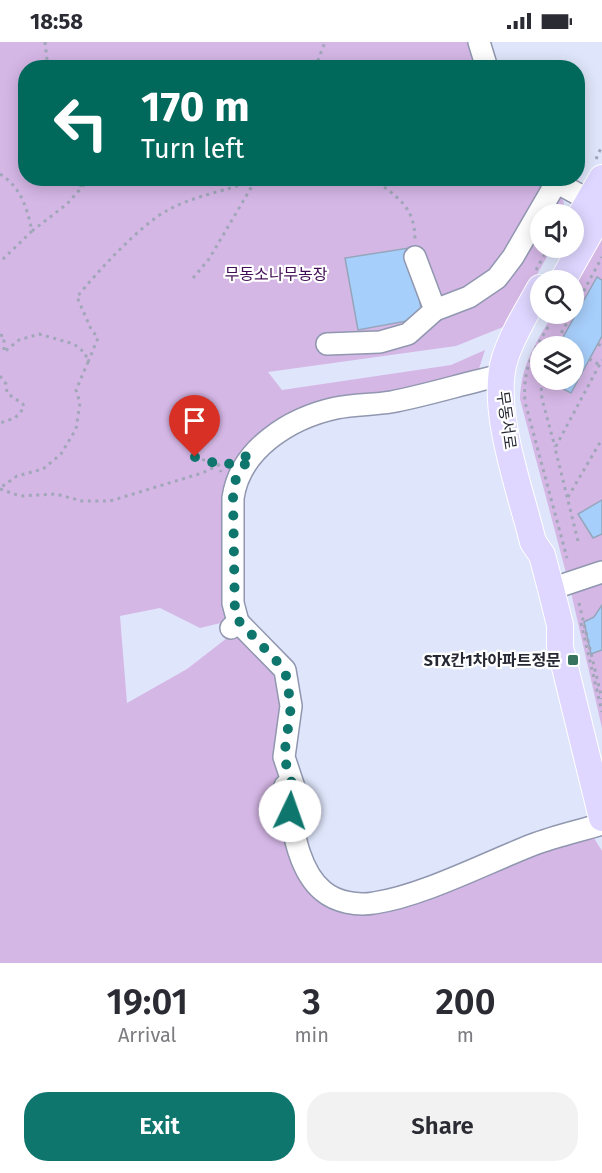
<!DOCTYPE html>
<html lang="en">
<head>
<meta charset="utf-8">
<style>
  :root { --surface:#fff; --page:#f2f2f3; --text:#2b2b33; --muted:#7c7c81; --accent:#0f766e }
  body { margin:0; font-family:"Fira Sans","Noto Sans KR",sans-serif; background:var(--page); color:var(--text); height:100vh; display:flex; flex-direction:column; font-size:22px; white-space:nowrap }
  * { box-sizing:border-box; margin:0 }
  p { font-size:20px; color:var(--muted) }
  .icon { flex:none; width:33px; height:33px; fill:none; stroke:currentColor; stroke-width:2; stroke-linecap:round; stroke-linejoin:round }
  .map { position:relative; height:921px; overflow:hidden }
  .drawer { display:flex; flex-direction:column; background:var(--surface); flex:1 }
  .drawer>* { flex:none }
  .banner { position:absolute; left:18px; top:18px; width:567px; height:126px; border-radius:24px; box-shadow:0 3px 15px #0003; background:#00695c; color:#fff; overflow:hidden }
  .buttons { position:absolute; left:530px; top:162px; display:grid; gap:12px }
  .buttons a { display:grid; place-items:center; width:54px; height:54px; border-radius:50%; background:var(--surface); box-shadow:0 3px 15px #0003; font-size:30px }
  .pin { position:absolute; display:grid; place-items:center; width:51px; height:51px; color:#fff; margin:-62px -26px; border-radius:50% 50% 50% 0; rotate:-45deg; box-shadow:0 0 6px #0007 }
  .pin .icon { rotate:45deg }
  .me { position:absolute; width:66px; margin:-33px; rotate:3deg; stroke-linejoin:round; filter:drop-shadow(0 0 4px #0008) }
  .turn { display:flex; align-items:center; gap:21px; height:126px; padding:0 24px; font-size:27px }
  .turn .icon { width:78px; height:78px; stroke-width:2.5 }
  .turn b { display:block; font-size:42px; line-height:51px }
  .eta { display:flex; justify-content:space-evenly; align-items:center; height:102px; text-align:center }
  .eta b { font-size:36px; font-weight:600; line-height:42px }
  .button { display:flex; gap:12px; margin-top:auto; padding:12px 24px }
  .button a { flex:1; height:69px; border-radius:24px; background:var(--accent); color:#fff; font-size:24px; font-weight:600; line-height:69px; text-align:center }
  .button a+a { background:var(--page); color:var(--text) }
  .status { display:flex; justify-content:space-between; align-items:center; height:42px; padding:0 30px; background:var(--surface); direction:ltr }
  .status svg { height:16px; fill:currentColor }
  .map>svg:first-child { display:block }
  .green { fill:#d5b7e6; fill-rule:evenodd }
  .building { fill:#a7cffb; stroke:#94a6bb; stroke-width:1.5 }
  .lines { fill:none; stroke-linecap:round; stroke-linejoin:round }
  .minor-casing { stroke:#9097af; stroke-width:24 }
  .major-casing { stroke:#fff; stroke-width:28 }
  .path { stroke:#a1a7b9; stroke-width:3; stroke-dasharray:3 4.5; stroke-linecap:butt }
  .minor { stroke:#fff; stroke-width:21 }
  .major { stroke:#dfd7ff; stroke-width:26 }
  .route { stroke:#0f766e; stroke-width:10; stroke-dasharray:0 18 }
  .poi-dot { fill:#36725d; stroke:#fff; stroke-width:2 }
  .labels { text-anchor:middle; stroke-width:4.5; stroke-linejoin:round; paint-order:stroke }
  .park-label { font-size:16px; fill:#400e55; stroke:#fff }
  .street-label { font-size:16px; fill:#262933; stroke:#fff }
  .poi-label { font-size:16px; font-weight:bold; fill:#262933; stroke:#fff; text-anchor:end }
</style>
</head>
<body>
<div class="status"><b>18:58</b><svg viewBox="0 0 49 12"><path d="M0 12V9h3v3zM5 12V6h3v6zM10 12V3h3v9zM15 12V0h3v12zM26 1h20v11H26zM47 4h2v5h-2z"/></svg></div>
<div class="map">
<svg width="602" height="921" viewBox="0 0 602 921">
  <rect width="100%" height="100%" fill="#dfe6fb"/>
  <!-- green -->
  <g class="green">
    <polygon points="0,0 476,0 485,25 26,26 26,136 538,136 563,158 566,172 540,172 540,206 552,206 508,283 456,304 268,330 282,348 451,323 485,308 476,336 332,364 239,427 233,578 200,586 160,566 120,574 127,661 187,627 240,586 283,630 303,830 342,862 591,791 602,809 602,921 0,921"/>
    <path d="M602,184V686L570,546L520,357C521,322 536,301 553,272H573V238ZM540,304H573V338H540Z"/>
  </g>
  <!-- building -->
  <g class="building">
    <polygon points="409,206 423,276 358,288 345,216"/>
    <polygon points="597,235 602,238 602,294 571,351 546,338 573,338 573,304 558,304"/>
    <polygon points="602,458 602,492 593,496 578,472"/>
    <polygon points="602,563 602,608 591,612 584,580 594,575"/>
  </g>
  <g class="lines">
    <defs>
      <g id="minor">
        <polyline points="479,0 487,26"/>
        <polyline points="548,136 589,158"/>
        <polyline points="415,215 435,268"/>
        <polyline points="327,302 380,300 408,292 435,268 469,255 497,236 513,215 556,141"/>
        <polyline points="551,547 602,530"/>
        <path d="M238,580L233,561V456C240,407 290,376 336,366C354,362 373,363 391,360C428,353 465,341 502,333"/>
        <polyline points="231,586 238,580 285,628 291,664 284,715 295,748 294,757"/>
        <path d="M285,744C292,776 295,826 323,849C336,860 357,864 374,861C422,854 486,821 532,803C555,794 579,789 602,782"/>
      </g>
      <g id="major">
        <polyline points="574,185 602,136"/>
        <polyline points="563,238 602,169"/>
        <path d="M540,246C528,268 513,291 505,316C489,365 521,450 533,500L542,513L551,547L560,583V605L602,776"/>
      </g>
    </defs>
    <!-- minor casing -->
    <use href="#minor" class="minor-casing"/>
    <!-- major casing -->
    <use href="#major" class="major-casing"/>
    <!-- path -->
    <g class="path">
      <polyline points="45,0 48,26"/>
      <polyline points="315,26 325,0"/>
      <polyline points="596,117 602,104"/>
      <path d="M0,132C21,145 27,166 32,189L0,220"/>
      <polyline points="79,136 81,145"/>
      <path d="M372,136C397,155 415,164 415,198"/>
      <polyline points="32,189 67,162 90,136"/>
      <polyline points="536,228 548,206"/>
      <polyline points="193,236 209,217 255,139"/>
      <polyline points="573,269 602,215"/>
      <path d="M556,272C537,304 522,321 525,360L567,516"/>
      <polyline points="0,293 4,294 4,310 19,298 39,292 74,302 85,311 88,320 76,348 80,361 76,387 61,412 43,427 17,434 0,446"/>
      <polyline points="598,302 602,304"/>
      <polyline points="554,304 572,272"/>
      <polyline points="589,317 600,323"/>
      <path d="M88,320L98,296L91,287L77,255C97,230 140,183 168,168C195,153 228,149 256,137"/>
      <polyline points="540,331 542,357 555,405"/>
      <polyline points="0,334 6,342 7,351 23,362 24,366 15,376 0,381"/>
      <polyline points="195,415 219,423"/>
      <polyline points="0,447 20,454 56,452 82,459 110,459 202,431 219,423 221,430"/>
      <polyline points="568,455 602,397"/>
      <polyline points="578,499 555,406 602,318"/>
      <polyline points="579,561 602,657"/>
      <polyline points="581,581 602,670"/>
    </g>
    <!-- minor -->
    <use href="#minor" class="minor"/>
    <!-- major -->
    <use href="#major" class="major"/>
  </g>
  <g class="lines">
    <!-- route -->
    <polyline class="route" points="195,415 224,424 251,412 235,439 233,456 235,575 285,628 291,664 284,715 295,752 290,769"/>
  </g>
  <!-- markers -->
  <rect class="poi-dot" x="567" y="612" width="12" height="12" rx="3"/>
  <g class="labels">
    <!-- park labels -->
    <g class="park-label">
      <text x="276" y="238">무동소나무농장</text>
    </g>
    <!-- street labels -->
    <g class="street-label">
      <text transform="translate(507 378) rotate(82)" y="6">무동서로</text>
    </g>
    <!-- poi labels -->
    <g class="poi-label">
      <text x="561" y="624">STX칸1차아파트정문</text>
    </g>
  </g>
</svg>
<div class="buttons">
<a><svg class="icon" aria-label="sound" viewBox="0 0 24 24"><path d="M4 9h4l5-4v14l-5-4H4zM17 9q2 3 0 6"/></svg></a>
<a><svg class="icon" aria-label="search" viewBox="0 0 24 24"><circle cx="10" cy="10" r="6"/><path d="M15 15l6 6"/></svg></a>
<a><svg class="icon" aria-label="layers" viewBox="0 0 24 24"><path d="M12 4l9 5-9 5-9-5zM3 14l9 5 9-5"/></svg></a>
</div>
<div class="pin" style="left:195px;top:415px;background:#d93025"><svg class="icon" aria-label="arrive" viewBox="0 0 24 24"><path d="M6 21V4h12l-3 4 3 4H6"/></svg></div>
<svg class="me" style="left:290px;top:769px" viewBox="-20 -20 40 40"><circle r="19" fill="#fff"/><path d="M0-13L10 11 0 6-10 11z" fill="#0f766e"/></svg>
<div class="banner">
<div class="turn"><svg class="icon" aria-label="left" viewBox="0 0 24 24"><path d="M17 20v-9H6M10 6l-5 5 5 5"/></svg><div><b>170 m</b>Turn left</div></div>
</div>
</div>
<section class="drawer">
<div class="eta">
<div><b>19:01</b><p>Arrival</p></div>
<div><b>3</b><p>min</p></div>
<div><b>200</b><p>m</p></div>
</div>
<div class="button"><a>Exit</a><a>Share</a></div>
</section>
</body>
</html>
